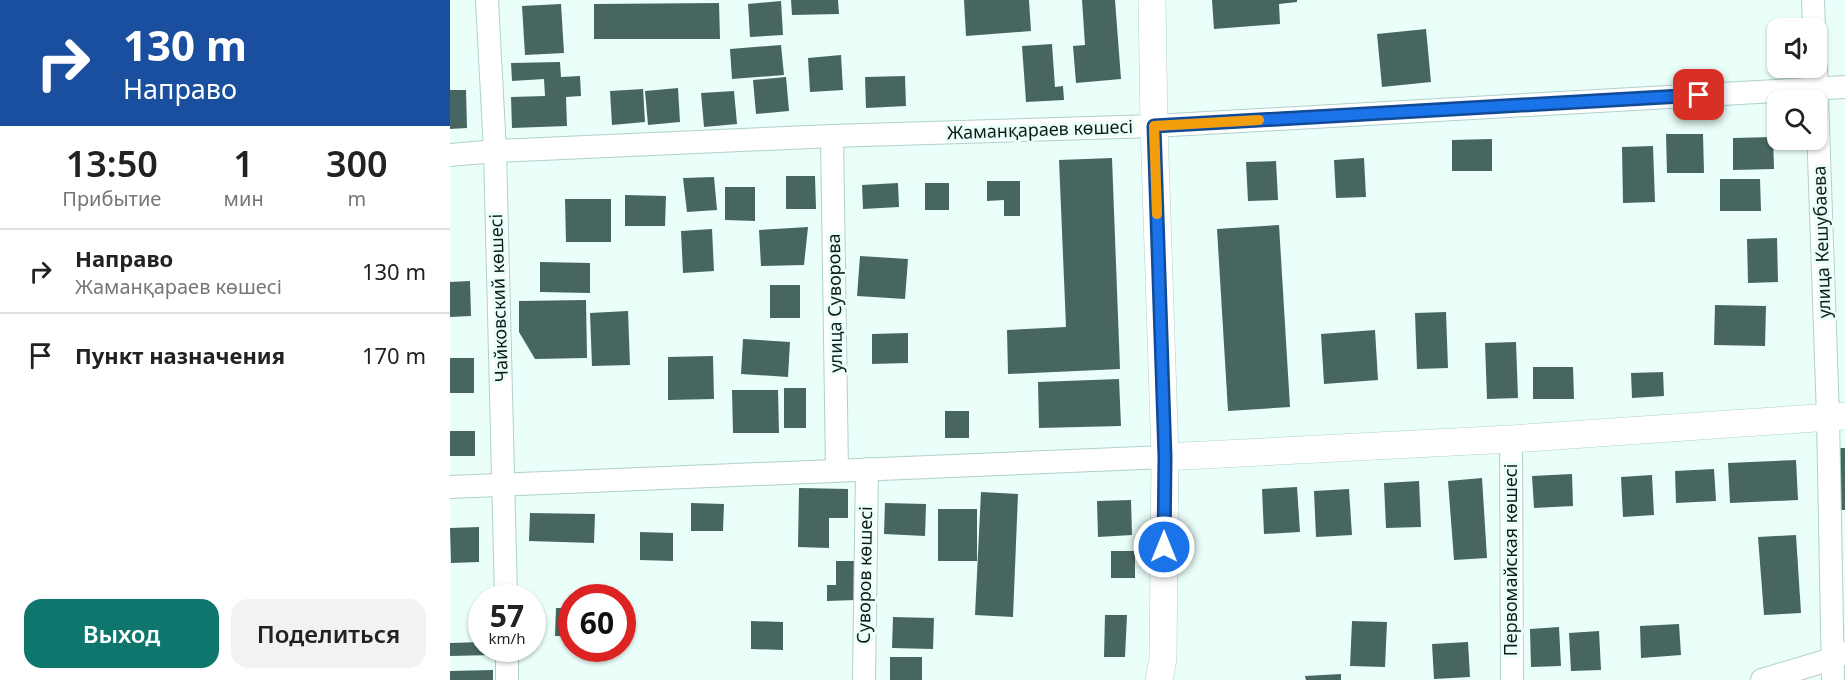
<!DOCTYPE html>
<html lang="ru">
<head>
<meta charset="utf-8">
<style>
  :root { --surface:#fff; --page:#f2f2f2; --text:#222; --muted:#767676; --line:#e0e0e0; --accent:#0f766e }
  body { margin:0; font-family:"Noto Sans",sans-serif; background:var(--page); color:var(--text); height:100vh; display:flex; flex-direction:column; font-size:22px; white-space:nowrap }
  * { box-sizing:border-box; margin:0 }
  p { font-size:20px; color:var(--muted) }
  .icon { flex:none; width:33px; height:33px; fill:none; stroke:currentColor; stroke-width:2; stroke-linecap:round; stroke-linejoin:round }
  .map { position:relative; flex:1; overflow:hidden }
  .details { display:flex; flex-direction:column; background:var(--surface); width:450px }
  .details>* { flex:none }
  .banner { background:#1a4fa0; color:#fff; overflow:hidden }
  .controls { position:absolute; left:1317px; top:18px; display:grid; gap:12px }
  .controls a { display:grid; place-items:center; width:60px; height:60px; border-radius:12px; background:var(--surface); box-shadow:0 2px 4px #0004; font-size:30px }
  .speed { position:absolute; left:18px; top:584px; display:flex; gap:12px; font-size:30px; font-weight:700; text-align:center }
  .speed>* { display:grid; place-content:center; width:78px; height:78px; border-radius:50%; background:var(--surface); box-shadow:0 2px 4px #0004; line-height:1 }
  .speed small { font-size:15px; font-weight:400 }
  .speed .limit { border:9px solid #d22; background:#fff; color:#111 }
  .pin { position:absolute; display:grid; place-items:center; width:51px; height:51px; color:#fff; margin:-26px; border-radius:12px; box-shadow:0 3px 9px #0006 }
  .me { position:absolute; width:66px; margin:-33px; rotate:0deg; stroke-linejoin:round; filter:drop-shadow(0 0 4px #0008) }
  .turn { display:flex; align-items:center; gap:21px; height:126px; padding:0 24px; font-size:27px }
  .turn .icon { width:78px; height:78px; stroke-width:2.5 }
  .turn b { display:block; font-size:42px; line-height:51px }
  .eta { display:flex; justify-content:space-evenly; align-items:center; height:102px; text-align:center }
  .eta b { font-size:36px; font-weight:600; line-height:42px }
  .cta { display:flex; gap:12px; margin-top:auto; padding:12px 24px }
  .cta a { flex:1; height:69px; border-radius:18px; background:var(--accent); color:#fff; font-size:24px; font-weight:600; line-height:69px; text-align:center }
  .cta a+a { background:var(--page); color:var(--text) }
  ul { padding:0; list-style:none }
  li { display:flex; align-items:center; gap:18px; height:84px; padding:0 24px; border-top:2px solid var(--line) }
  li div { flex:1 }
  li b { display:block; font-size:22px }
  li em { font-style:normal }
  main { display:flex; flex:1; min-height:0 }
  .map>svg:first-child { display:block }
  .building { fill:#486660 }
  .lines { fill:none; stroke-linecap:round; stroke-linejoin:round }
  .minor-casing { stroke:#b0d1cb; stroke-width:24 }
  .major-casing { stroke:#b0d1cb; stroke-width:28 }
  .minor { stroke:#fff; stroke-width:22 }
  .major { stroke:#fff; stroke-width:27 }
  .route-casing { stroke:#114b97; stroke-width:15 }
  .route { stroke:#1a73e8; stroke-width:10 }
  .slow { stroke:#f59e0b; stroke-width:10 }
  .labels { text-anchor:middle; stroke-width:6; stroke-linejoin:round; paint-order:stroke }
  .street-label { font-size:18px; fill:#0f1b19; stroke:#eafefa }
</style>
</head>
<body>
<main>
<section class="details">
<div class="banner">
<div class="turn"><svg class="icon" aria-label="right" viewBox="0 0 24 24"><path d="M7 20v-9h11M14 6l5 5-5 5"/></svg><div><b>130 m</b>Направо</div></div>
</div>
<div class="eta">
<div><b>13:50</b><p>Прибытие</p></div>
<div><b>1</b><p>мин</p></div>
<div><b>300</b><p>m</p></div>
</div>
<ul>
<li><svg class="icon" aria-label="right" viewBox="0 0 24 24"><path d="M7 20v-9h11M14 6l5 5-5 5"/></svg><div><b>Направо</b><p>Жаманқараев көшесі</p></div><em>130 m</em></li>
<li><svg class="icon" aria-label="arrive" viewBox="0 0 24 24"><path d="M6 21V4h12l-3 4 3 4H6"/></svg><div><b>Пункт назначения</b></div><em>170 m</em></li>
</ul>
<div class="cta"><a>Выход</a><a>Поделиться</a></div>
</section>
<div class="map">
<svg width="1395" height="680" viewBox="0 0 1395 680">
  <rect width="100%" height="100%" fill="#eafefa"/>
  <!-- building -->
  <g class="building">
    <polygon points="341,0 388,0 389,14 342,15"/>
    <polygon points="514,0 579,0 581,31 516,36"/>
    <polygon points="632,0 665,0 671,79 626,83 623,46 635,45"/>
    <polygon points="762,0 847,0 847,2 829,4 830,24 764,29"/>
    <polygon points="331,1 333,35 300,37 298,4"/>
    <polygon points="269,3 270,39 144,39 144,4"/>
    <polygon points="111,4 114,53 75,55 72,6"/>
    <polygon points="976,29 981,82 932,87 927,34"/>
    <polygon points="602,44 605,87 613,86 614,100 576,102 572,46"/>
    <polygon points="331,45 334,75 282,79 280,49"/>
    <polygon points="391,55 393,90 360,92 358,58"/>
    <polygon points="110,62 111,77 130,76 131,96 116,97 117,126 62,128 61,97 95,96 94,79 62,81 61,63"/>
    <polygon points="455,76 456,106 416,108 415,77"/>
    <polygon points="336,77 339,111 306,114 303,80"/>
    <polygon points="228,88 230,122 198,125 195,91"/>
    <polygon points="193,89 195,122 162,125 160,91"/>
    <polygon points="0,90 16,90 17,128 0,129"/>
    <polygon points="284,91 287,124 254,127 251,93"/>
    <polygon points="1216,134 1253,134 1254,173 1217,173"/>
    <polygon points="1323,137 1324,169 1283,170 1283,138"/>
    <polygon points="1042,139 1042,171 1002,171 1002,140"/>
    <polygon points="1203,146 1205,202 1173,203 1172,147"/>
    <polygon points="662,158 670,369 558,374 557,330 616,327 609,160"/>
    <polygon points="914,158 916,197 886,198 884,160"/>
    <polygon points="826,161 828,200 798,201 796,162"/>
    <polygon points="336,176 365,176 366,209 336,209"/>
    <polygon points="264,177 267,210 237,212 233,178"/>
    <polygon points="1270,179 1310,179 1311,211 1270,211"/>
    <polygon points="537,181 570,181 570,216 554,216 554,200 537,201"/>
    <polygon points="448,183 449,207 413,209 412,185"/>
    <rect x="475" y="183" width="24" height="27"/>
    <polygon points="275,187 305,187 305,221 275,220"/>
    <polygon points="175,195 216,196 215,226 175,226"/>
    <polygon points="115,199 161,199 161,242 116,242"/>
    <polygon points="829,225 840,407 778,411 767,229"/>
    <polygon points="358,227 354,265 311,266 309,230"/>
    <polygon points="262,229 264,271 233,273 231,231"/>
    <polygon points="1327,238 1328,282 1298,283 1297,239"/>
    <polygon points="410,256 458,259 455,299 407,296"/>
    <polygon points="90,262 140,263 140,293 90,292"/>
    <polygon points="20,281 21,316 0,317 0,282"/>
    <rect x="320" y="285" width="30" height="33"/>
    <polygon points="136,300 137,358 85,359 69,332 69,301"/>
    <polygon points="1265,305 1316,306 1315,346 1264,345"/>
    <polygon points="178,311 180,365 142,366 140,313"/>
    <polygon points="996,312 998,368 967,369 965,313"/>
    <polygon points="925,330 928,380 874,384 871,334"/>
    <polygon points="458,333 458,363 422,364 422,334"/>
    <polygon points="293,339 340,342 338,377 291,374"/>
    <polygon points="1066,342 1068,398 1037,399 1035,343"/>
    <polygon points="263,356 264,399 218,400 218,357"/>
    <rect x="0" y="358" width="24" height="35"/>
    <polygon points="1083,367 1123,367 1124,399 1083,399"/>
    <polygon points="1213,372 1214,396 1182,398 1181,373"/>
    <polygon points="669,379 671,426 589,428 588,382"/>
    <rect x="334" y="388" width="22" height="40"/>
    <polygon points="282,390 328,390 329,433 283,433"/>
    <rect x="495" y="411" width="24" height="27"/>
    <rect x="0" y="431" width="25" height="25"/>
    <polygon points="1387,448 1395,448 1395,510 1390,510"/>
    <polygon points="1346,460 1348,500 1280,503 1278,463"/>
    <polygon points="1264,469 1266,501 1226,503 1225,471"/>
    <polygon points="1122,474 1123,506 1084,508 1082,476"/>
    <polygon points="1202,475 1204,515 1173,517 1171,477"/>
    <polygon points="1032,478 1037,558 1004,560 998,481"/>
    <polygon points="969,481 971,527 936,528 934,483"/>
    <polygon points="847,487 850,532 814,534 812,489"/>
    <polygon points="349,488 398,489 398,518 379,518 379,548 348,547"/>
    <polygon points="899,489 902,535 866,537 864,491"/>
    <polygon points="531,492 568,494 563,617 525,615"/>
    <polygon points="681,500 682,535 648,537 647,501"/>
    <polygon points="241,503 274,504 273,531 241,531"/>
    <polygon points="435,503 476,504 475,536 434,534"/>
    <rect x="488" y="509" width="39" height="52"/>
    <polygon points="80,513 145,514 144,543 79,541"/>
    <polygon points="29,527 29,562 1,563 0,528"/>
    <polygon points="190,532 223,533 223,561 190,560"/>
    <polygon points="1346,535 1351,613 1314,615 1308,537"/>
    <rect x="661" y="551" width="24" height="27"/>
    <polygon points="386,561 405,561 406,600 377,601 377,585 386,585"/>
    <polygon points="106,608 122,608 122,636 105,636"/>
    <polygon points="655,615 677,615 675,657 654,657"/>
    <polygon points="443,617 484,618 483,649 442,648"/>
    <polygon points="301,621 333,622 333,650 301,649"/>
    <polygon points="902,621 937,622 935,667 900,666"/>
    <polygon points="1229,624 1231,655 1191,658 1190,626"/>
    <polygon points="1109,627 1111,666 1081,667 1080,629"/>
    <polygon points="1149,631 1151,670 1121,671 1119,633"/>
    <polygon points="32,642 32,648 45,648 43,655 0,656 0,643"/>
    <polygon points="1018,642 1020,677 984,679 982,644"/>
    <rect x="440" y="657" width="32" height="23"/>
    <polygon points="43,670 43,680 0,680 0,671"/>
    <polygon points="891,674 891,680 856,680 855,676"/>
  </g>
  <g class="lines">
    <defs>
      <g id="minor">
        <polyline points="37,0 45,151 56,597"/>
        <polyline points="1363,0 1364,28"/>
        <polyline points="1366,68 1378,417 1383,680"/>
        <polyline points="382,136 387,470"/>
        <polyline points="0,155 45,151 382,136 704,126 1395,87"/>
        <polyline points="1061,439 1062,680"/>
        <polyline points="0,487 715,457"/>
        <polyline points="57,648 57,680"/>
        <polyline points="414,680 417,469"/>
        <polyline points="1312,680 1382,659 1394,653"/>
      </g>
      <g id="major">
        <polyline points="702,0 704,126 715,457 713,659 709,680"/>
        <polyline points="715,457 1061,439 1395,416"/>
      </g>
    </defs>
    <!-- minor casing -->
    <use href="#minor" class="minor-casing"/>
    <!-- major casing -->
    <use href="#major" class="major-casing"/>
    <!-- minor -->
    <use href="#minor" class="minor"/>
    <!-- major -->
    <use href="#major" class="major"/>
  </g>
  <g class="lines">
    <defs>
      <polyline id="route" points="714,547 715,457 704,126 1249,95"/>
    </defs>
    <!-- route casing -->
    <use href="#route" class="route-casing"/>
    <!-- route -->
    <use href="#route" class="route"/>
    <!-- slow -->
    <polyline class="slow" points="707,214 704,126 809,120"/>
  </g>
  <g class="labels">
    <!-- street labels -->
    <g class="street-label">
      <text transform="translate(590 130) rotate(-2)" y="6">Жаманқараев көшесі</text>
      <text transform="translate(1372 242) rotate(-92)" y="6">улица Кешубаева</text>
      <text transform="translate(49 298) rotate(-92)" y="6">Чайковский көшесі</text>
      <text transform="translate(385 303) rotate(-91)" y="6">улица Суворова</text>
      <text transform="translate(1061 560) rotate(-90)" y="6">Первомайская көшесі</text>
      <text transform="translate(415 575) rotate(-89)" y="6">Суворов көшесі</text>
    </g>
  </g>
</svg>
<div class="controls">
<a><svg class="icon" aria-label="sound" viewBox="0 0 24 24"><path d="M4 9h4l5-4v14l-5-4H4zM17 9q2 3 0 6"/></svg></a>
<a><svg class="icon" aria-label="search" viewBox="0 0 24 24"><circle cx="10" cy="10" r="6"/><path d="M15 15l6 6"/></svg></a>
</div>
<div class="speed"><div>57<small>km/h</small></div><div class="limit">60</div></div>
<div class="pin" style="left:1249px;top:95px;background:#d93025"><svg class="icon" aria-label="arrive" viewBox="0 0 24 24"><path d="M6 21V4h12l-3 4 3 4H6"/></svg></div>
<svg class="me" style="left:714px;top:547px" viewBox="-20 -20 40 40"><circle r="17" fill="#1a73e8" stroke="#fff" stroke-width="3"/><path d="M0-11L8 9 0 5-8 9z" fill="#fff"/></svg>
</div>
</main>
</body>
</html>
